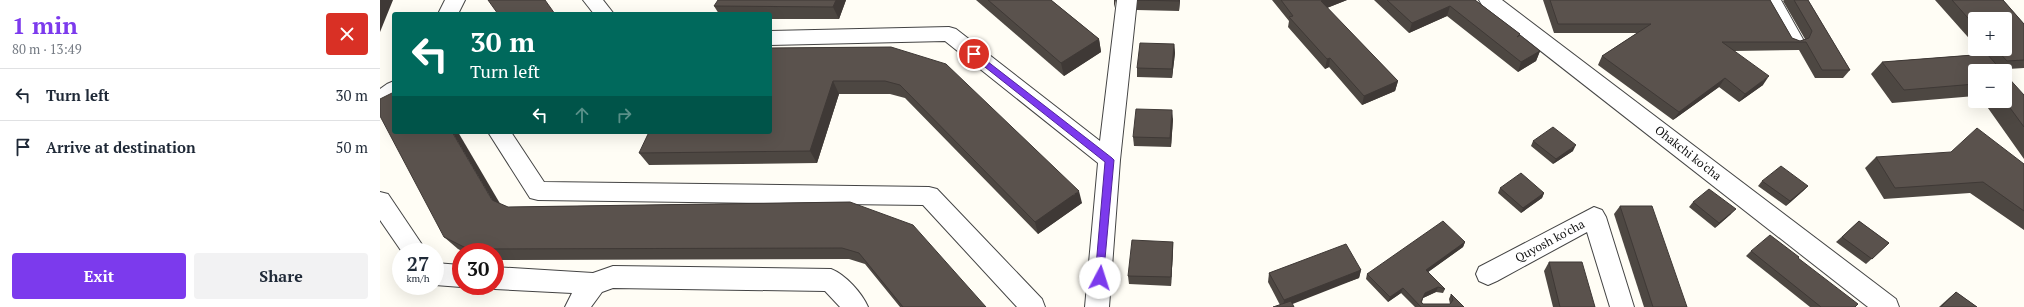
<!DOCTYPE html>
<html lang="en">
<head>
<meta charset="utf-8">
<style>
  :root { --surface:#fff; --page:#f2f2f3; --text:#1f2937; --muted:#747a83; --line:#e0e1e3; --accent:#7c3aed }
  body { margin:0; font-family:"PT Serif",serif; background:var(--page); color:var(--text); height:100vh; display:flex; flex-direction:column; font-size:15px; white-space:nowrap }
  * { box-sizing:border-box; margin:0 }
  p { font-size:13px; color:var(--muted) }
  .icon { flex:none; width:22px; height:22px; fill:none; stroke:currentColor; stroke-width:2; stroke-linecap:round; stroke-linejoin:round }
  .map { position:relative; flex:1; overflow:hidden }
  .details { display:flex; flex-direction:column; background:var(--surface); width:380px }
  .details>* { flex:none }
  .banner { position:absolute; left:12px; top:12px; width:380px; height:122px; border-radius:4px; box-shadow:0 4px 16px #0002; background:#00695c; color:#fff; overflow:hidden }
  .tools { position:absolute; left:1588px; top:12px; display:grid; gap:8px }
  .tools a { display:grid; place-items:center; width:44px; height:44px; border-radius:4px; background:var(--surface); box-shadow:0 4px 16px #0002; font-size:20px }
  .speed { position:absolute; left:12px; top:243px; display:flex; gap:8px; font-size:20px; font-weight:700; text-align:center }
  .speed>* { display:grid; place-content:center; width:52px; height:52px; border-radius:50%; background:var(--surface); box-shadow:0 4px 16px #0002; line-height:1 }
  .speed small { font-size:10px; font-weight:400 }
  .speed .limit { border:6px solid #d22; background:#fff; color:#111 }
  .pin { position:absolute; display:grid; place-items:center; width:34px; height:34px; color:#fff; margin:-17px; border:2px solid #fff; border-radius:50%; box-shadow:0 1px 4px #0007 }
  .me { position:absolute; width:44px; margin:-22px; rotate:5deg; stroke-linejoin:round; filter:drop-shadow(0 0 3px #0008) }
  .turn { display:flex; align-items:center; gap:14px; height:84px; padding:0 12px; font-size:18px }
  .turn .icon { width:52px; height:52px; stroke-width:2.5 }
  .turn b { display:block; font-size:28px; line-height:34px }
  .lanes { display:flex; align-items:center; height:38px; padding:0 12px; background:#0003; justify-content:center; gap:20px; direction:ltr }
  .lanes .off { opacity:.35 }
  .round { display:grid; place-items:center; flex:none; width:42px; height:42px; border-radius:4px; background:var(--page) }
  .headline { display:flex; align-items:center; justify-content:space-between; height:68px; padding:0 12px }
  h1 { font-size:24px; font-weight:600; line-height:30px; color:var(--accent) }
  .action { display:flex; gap:8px; margin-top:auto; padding:8px 12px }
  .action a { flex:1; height:46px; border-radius:4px; background:var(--accent); color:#fff; font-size:16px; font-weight:600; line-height:46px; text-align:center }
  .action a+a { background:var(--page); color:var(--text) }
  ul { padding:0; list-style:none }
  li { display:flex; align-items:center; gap:12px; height:52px; padding:0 12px; border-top:1px solid var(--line) }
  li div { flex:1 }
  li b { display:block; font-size:15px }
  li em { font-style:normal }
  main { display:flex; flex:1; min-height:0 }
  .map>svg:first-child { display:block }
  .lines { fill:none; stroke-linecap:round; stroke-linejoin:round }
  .minor-casing { stroke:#444; stroke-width:2 }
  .minor { fill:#fff; fill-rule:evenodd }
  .wall { fill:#4d4742 }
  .shaded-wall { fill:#3f3936 }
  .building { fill:#5a524d; stroke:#3f3936 }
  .route { fill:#7c3aed; stroke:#51269a }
  .labels { text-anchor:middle; stroke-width:4; stroke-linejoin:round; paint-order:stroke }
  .street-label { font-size:12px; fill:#111; stroke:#fff }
</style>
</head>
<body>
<main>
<section class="details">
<div class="headline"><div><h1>1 min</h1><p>80 m · 13:49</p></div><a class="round" style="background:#d93025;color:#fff"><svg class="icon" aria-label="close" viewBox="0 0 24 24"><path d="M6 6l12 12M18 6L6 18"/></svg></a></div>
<ul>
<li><svg class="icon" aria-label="left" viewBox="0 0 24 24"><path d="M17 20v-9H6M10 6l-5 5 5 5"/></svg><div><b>Turn left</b></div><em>30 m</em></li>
<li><svg class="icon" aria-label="arrive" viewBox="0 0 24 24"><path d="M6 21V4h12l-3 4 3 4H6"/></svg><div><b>Arrive at destination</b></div><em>50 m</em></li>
</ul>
<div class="action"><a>Exit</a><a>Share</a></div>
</section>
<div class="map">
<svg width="1644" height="307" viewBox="0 0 1644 307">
  <rect width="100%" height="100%" fill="#fffdf5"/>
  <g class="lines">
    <defs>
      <g id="minor">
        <polygon points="65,0 85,0 78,14 58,14"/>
        <polygon points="203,0 223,0 234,14 214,14"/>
        <polygon points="737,0 757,0 740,160 729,307 705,307 718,163 565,41 390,45 390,31 569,27 576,29 720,141"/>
        <polygon points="1099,0 1122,0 1516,299 1519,307 1488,307 1102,5"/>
        <polygon points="1381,0 1401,0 1424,41 1421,46 1414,48 1407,46"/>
        <polygon points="14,81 14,100 7,106 0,108 0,89 7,84"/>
        <polygon points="108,132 131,132 164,182 549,187 557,189 662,299 665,307 637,307 543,205 158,200 150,198"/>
        <polygon points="0,192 8,194 47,252 22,252 0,220"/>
        <polygon points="1214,207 1222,210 1226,217 1254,307 1230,307 1207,232 1117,281 1108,285 1099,281 1096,274 1099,267"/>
        <polygon points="55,263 81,265 81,286 83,286 81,287 55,285"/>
        <path d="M233,266L451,269C466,275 482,293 488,307H460L445,291L233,288L222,292L211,307H185L192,293L115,289L108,286H115V267L213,273Z"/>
      </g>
    </defs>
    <!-- minor casing -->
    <use href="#minor" class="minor-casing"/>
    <!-- minor -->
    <use href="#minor" class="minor"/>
  </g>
  <!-- wall -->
  <g class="wall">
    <polygon points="466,0 459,19 390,19 390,14 339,14 334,6"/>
    <polygon points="596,0 671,0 719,39 721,52 684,76"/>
    <polygon points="757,0 800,0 799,11 757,10"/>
    <polygon points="892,0 967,0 947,8 1018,81 1015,91 982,105 949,67 945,69 908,27 909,21"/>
    <polygon points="994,0 1095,0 1140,34 1139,36 1160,51 1156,61 1138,72 1067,16 1029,33"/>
    <polygon points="1163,0 1390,0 1412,38 1420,41 1425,39 1403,1 1404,0 1428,0 1470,70 1463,78 1435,78 1419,50 1354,51 1383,85 1359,102 1339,87 1293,120 1218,65 1222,56 1257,33 1174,33"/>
    <polygon points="1555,0 1623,0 1644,24 1644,68 1595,71 1595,96 1512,103 1491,74 1502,62 1603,54 1598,49 1625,49 1595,19 1595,45"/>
    <polygon points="794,44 795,53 792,78 757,77 757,68"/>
    <polygon points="511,47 702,203 658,234 525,98 510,94 459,94 437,163 269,165 259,153 390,48"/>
    <polygon points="1644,95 1644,159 1603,101 1625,101"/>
    <polygon points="793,119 791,147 754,146 753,137"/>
    <polygon points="1153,141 1193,151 1173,164 1151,146"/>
    <polygon points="1496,157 1644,164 1644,230 1590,193 1504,199 1485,168"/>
    <polygon points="1382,181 1428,186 1423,191 1406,206 1378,186"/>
    <polygon points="1120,188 1164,193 1162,198 1141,213 1118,193"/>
    <polygon points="470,202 606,307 520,307 485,264 469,259 115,260 115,252 84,252 78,249 64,237 120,204 128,207"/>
    <polygon points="1313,202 1351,214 1335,228 1309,207"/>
    <polygon points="1240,206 1307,307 1264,307 1234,214"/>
    <polygon points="1479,221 1509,243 1486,264 1456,242"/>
    <polygon points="793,242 793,250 791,286 749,284 748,276"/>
    <polygon points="1085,242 1083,247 1048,272 1065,289 1063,293 1056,292 1043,298 1042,302 1043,304 1070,304 1069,299 1071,294 1084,307 1035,307 1021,293 1008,302 986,279 987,274"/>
    <polygon points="1371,251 1418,258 1475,307 1430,307 1366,256"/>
    <polygon points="1169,262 1215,307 1173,307 1164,271"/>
    <polygon points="981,270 979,278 900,305 888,282 889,273"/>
    <polygon points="1576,292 1597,307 1559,307 1570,297"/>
  </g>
  <!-- shaded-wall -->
  <g class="shaded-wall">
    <polygon points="0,0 13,0 0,32"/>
    <polygon points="456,0 466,0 459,19 453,7"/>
    <polygon points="734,0 736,0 734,8"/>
    <polygon points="799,0 800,0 799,11"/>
    <polygon points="943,0 967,0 939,11 941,1"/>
    <polygon points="1070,6 1067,16 1029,33 1032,23"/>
    <polygon points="719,39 721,52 684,76 681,63"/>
    <polygon points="794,44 795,53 792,78 792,69"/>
    <polygon points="1160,51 1156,61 1138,72 1141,62"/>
    <polygon points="950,58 949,67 945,69 947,59"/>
    <polygon points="1389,76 1383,85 1359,102 1365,94"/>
    <polygon points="1345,78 1339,87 1293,120 1299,112"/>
    <polygon points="453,81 459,94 437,163 430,151"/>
    <polygon points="1018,81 1015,91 982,105 984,96"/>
    <polygon points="792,110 793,119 791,147 790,138"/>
    <polygon points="72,132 78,132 125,212 112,200"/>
    <polygon points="1196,145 1193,151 1173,164 1176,159"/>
    <polygon points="1428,186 1423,191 1406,206 1410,201"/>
    <polygon points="699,191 702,203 658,234 655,222"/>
    <polygon points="1164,193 1162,198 1141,213 1143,208"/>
    <polygon points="1356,209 1351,214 1335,228 1339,223"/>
    <polygon points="793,242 793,250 791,286 791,277"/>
    <polygon points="1085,242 1083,247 1044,275 1046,270"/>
    <polygon points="981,270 979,278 905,307 903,307 904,300"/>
    <polygon points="1058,287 1056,292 1043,298 1040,306 1045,293"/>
    <polygon points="1023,288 1021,293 1008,302 1010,297"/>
  </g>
  <!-- building -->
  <g class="building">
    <polygon points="108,0 165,0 175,14 118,14"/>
    <polygon points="338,0 456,0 453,7 334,6"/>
    <polygon points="608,0 671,0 719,39 681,63"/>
    <polygon points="757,0 799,0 799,1"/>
    <polygon points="901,0 943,0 941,1 1018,81 984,96 950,58 947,59 909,17 913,16"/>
    <polygon points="1007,0 1095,0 1140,34 1137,37 1140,35 1160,51 1141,62 1070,6 1032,23"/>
    <polygon points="1170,0 1390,0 1412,38 1420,41 1429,38 1432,31 1414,0 1428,0 1470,70 1442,70 1426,42 1342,42 1389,76 1365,94 1345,78 1299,112 1222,56 1271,24 1178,24"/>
    <polygon points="1572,0 1623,0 1644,24 1644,60 1627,61 1616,49 1625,49 1625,19 1595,19 1595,26"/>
    <polygon points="760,43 794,44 792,69 757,68"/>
    <polygon points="511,47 566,64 699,191 655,222 520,85 505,81 453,81 430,151 259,153 269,132 390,132 390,48"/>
    <polygon points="1607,54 1622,71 1595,71 1595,84 1524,90 1502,62"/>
    <polygon points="1625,74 1644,95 1644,127 1625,101"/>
    <polygon points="14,92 14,132 72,132 112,200 128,207 470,202 533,225 606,307 523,307 479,253 462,248 88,249 64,237 0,116 0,99"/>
    <polygon points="756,109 792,110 790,138 753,137"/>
    <polygon points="1173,127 1196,145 1176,159 1153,141"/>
    <polygon points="1597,128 1644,164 1644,211 1603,182 1515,188 1496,157 1571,152"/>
    <polygon points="1401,166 1428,186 1410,201 1382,181"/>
    <polygon points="1141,173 1164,193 1143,208 1120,188"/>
    <polygon points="1329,189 1356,209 1339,223 1313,202"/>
    <polygon points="1240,206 1272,206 1307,307 1273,307"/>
    <polygon points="1063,221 1085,242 1046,270 1065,289 1058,287 1045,293 1041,302 1043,304 1070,304 1073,300 1071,294 1084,307 1041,307 1023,288 1010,297 987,274"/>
    <polygon points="1479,221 1509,243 1492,259 1462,237"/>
    <polygon points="1390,235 1419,257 1418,258 1478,304 1475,307 1441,307 1371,251"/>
    <polygon points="752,240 793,242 791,277 748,276"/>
    <polygon points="966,244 981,270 904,300 889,273"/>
    <polygon points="1169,262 1202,262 1215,307 1180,307"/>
    <polygon points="1576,292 1597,307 1561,307"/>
    <polygon points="911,301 914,307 893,307"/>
  </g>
  <!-- route -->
  <polygon class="route" points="594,51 732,158 734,160 723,281 716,281 715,278 725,162 591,56 590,54"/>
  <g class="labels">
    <!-- street labels -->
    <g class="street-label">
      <text transform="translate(1308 153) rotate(38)" y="4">Ohakchi ko'cha</text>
      <text transform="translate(1170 241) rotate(-28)" y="4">Quyosh ko'cha</text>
    </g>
  </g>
</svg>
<div class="tools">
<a>+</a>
<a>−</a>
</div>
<div class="speed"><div>27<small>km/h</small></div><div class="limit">30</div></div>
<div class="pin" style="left:594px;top:54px;background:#d93025"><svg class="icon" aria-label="arrive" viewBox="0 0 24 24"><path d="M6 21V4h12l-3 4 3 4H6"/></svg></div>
<svg class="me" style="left:720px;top:278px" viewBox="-20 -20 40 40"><circle r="19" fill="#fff"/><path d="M0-13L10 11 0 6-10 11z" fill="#7c3aed"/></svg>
<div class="banner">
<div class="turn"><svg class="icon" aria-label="left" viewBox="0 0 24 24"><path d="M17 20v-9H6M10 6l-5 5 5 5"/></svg><div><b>30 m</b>Turn left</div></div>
<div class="lanes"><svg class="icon" aria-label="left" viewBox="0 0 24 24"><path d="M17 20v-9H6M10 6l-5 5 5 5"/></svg><svg class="icon off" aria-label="ahead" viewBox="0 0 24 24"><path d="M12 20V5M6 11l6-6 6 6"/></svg><svg class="icon off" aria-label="right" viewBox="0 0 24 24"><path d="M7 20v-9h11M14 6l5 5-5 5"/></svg></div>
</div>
</div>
</main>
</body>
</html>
